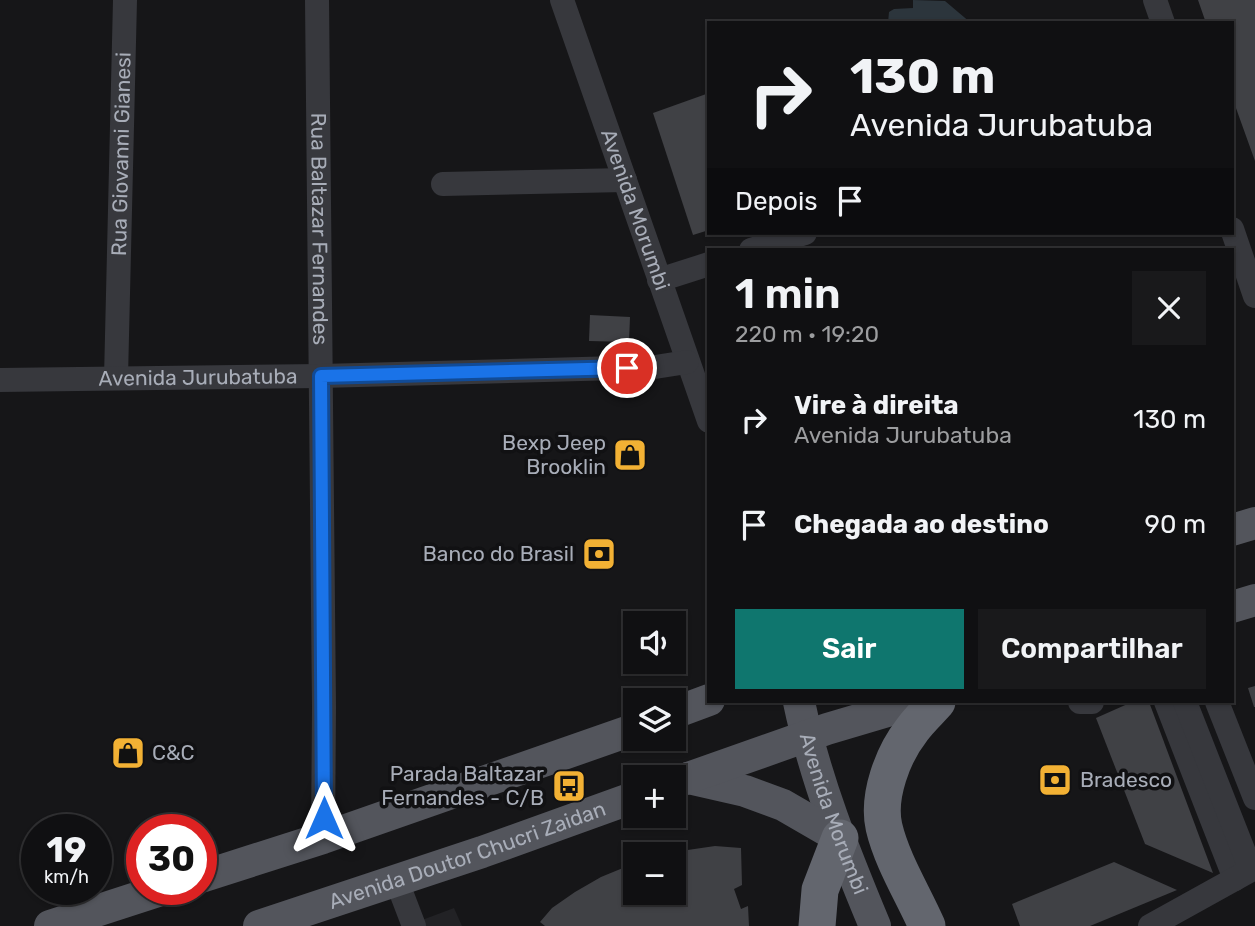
<!DOCTYPE html>
<html lang="pt">
<head>
<meta charset="utf-8">
<style>
  :root { --surface:#101012; --page:#19191b; --text:#f1f3f6; --muted:#9c9d9f; --line:#303032; --accent:#0f766e }
  body { margin:0; font-family:Rubik,sans-serif; background:var(--page); color:var(--text); height:100vh; display:flex; flex-direction:column; font-size:26px; white-space:nowrap }
  * { box-sizing:border-box; margin:0 }
  p { font-size:23px; color:var(--muted) }
  .icon { flex:none; width:38px; height:38px; fill:none; stroke:currentColor; stroke-width:2; stroke-linecap:round; stroke-linejoin:round }
  .map { position:relative; flex:1; overflow:hidden }
  .details { position:absolute; left:707px; top:248px; width:527px; height:455px; display:flex; flex-direction:column; background:var(--surface); border-radius:0px; box-shadow:0 2px 5px #0004,0 0 0 2px var(--line) }
  .details>* { flex:none }
  .guide { position:absolute; left:707px; top:21px; width:527px; height:214px; border-radius:0px; box-shadow:0 2px 5px #0004,0 0 0 2px var(--line); background:#101012; color:var(--text); overflow:hidden }
  .buttons { position:absolute; left:623px; top:611px; display:grid; gap:14px }
  .buttons a { display:grid; place-items:center; width:63px; height:63px; border-radius:0px; background:var(--surface); box-shadow:0 2px 5px #0004,0 0 0 2px var(--line); font-size:35px }
  .speed { position:absolute; left:21px; top:814px; display:flex; gap:14px; font-size:35px; font-weight:700; text-align:center }
  .speed>* { display:grid; place-content:center; width:91px; height:91px; border-radius:50%; background:var(--surface); box-shadow:0 2px 5px #0004,0 0 0 2px var(--line); line-height:1 }
  .speed small { font-size:18px; font-weight:400 }
  .speed .limit { border:10px solid #d22; background:#fff; color:#111 }
  .pin { position:absolute; display:grid; place-items:center; width:60px; height:60px; color:#fff; margin:-30px; border:4px solid #fff; border-radius:50%; box-shadow:0 2px 7px #0007 }
  .me { position:absolute; width:77px; margin:-38px; rotate:0deg; stroke-linejoin:round; filter:drop-shadow(0 0 5px #0008) }
  .turn { display:flex; align-items:center; gap:24px; height:147px; padding:0 28px; font-size:32px }
  .turn .icon { width:91px; height:91px; stroke-width:2.5 }
  .turn b { display:block; font-size:49px; line-height:60px }
  .then { display:flex; align-items:center; height:66px; padding:0 28px; background:#0003; gap:14px; font-size:26px }
  .round { display:grid; place-items:center; flex:none; width:74px; height:74px; border-radius:0px; background:var(--page) }
  .headline { display:flex; align-items:center; justify-content:space-between; height:119px; padding:0 28px }
  h1 { font-size:42px; font-weight:600; line-height:52px }
  .cta { display:flex; gap:14px; margin-top:auto; padding:14px 28px }
  .cta a { flex:1; height:80px; border-radius:0px; background:var(--accent); color:#fff; font-size:28px; font-weight:600; line-height:80px; text-align:center }
  .cta a+a { background:var(--page); color:var(--text) }
  ul { padding:0; list-style:none }
  li { display:flex; align-items:center; gap:21px; height:105px; padding:0 28px }
  li div { flex:1 }
  li b { display:block; font-size:26px }
  li em { font-style:normal }
  .map>svg:first-child { display:block }
  .built { fill:#222225 }
  .water { fill:#2c353c }
  .building { fill:#404145 }
  .lines { fill:none; stroke-linecap:round; stroke-linejoin:round }
  .minor { stroke:#37383d; stroke-width:24 }
  .major { stroke:#53555c; stroke-width:32 }
  .highway { stroke:#63666e; stroke-width:37 }
  .route-casing { stroke:#114b97; stroke-width:18 }
  .route { stroke:#1a73e8; stroke-width:12 }
  .labels { text-anchor:middle; stroke-width:7; stroke-linejoin:round; paint-order:stroke }
  .street-label { font-size:21px; fill:#a8adb8; stroke:#111113 }
  .poi-label { font-size:21px; fill:#a8adb8; stroke:#111113; text-anchor:end }
</style>
</head>
<body>
<div class="map">
<svg width="1255" height="926" viewBox="0 0 1255 926">
  <rect width="100%" height="100%" fill="#161618"/>
  <!-- built -->
  <polygon class="built" points="454,908 462,926 406,926"/>
  <!-- water -->
  <polygon class="water" points="913,0 945,1 971,23 888,23 889,12 894,9 913,8"/>
  <!-- building -->
  <g class="building">
    <polygon points="1198,0 1255,0 1255,161 1232,97 1232,23 1206,23"/>
    <polygon points="709,93 709,230 693,235 653,113"/>
    <polygon points="590,315 630,317 629,342 589,341"/>
    <polygon points="1255,686 1255,707 1254,707 1248,688"/>
    <polygon points="1132,702 1149,702 1213,873 1145,844 1096,718"/>
    <polygon points="715,846 741,848 742,885 734,889 741,909 748,906 749,926 545,926 540,922 552,908 575,892 601,877 635,863 635,892 674,892 674,852"/>
    <polygon points="1114,862 1177,890 1090,926 1020,926 1012,904"/>
  </g>
  <g class="lines">
    <!-- minor -->
    <g class="minor">
      <path id="s1" d="M317,0L324,707L323,838"/>
      <path id="s2" d="M562,0L709,421"/>
      <polyline points="1155,0 1163,23"/>
      <polyline points="443,184 625,180"/>
      <polyline points="1232,229 1255,296"/>
      <polyline points="751,250 805,233"/>
      <polyline points="659,280 709,264"/>
      <path id="s3" d="M116,378L125,0"/>
      <path id="s4" d="M0,380L321,376L655,367L687,362"/>
      <polyline points="1080,702 1092,702"/>
      <polyline points="1166,702 1235,879"/>
      <polyline points="1217,702 1255,798"/>
      <polyline points="396,879 414,926"/>
      <polyline points="1150,926 1251,870 1185,702"/>
    </g>
    <!-- major -->
    <g class="major">
      <polyline points="1232,530 1255,523"/>
      <polyline points="1232,607 1255,600"/>
      <path id="s5" d="M799,702C815,779 845,854 875,926"/>
      <polyline points="674,713 709,700"/>
      <polyline points="688,778 745,791 783,805 840,838"/>
      <polyline points="674,783 827,729 918,702"/>
      <polyline points="201,877 323,838 635,729"/>
      <polyline points="50,926 164,889"/>
      <path id="s6" d="M259,926L482,852L635,797"/>
    </g>
    <!-- highway -->
    <g class="highway">
      <polyline points="817,926 820,890 840,838"/>
      <path d="M927,926C913,894 892,861 884,827C877,796 893,754 912,730C919,720 929,711 937,702"/>
    </g>
  </g>
  <g class="lines">
    <defs>
      <polyline id="route" points="324,818 321,376 627,368"/>
    </defs>
    <!-- route casing -->
    <use href="#route" class="route-casing"/>
    <!-- route -->
    <use href="#route" class="route"/>
  </g>
  <!-- icons -->
  <defs>
    <symbol id="shop-square" viewBox="-11 -11 22 22"><rect x="-9" y="-9" width="18" height="18" rx="4" fill="#f2b134" stroke="#111113"/><path d="M-5-2.5h2.3a2.7 3.5 0 0 1 5.4 0H5L5.5 6h-11ZM-1.5-2.5h3a1.5 2.3 0 0 0-3 0Z" fill="#111"/></symbol>
    <symbol id="bank-square" viewBox="-11 -11 22 22"><rect x="-9" y="-9" width="18" height="18" rx="4" fill="#f2b134" stroke="#111113"/><path d="M-6-4H6V4H-6ZM0-2.3a2.3 2.3 0 1 0 0 4.6a2.3 2.3 0 1 0 0-4.6Z" fill="#111"/></symbol>
    <symbol id="bus-square" viewBox="-11 -11 22 22"><rect x="-9" y="-9" width="18" height="18" rx="4" fill="#f2b134" stroke="#111113"/><path d="M-5-6H5V4H4V6H2V4H-2V6H-4V4H-5ZM-3.5-4V0h7V-4ZM-3.5 1.2v1.5H-2V1.2ZM2 1.2v1.5H3.5V1.2Z" fill="#111"/></symbol>
  </defs>
  <g fill-rule="evenodd">
    <use href="#shop-square" x="611" y="436" width="38" height="38"/>
    <use href="#bank-square" x="580" y="535" width="38" height="38"/>
    <use href="#shop-square" x="109" y="734" width="38" height="38"/>
    <use href="#bank-square" x="1036" y="761" width="38" height="38"/>
    <use href="#bus-square" x="550" y="767" width="38" height="38"/>
  </g>
  <g class="labels">
    <!-- street labels -->
    <g class="street-label">
      <text dy="7" stroke="none"><textPath href="#s3" startOffset="224">Rua Giovanni Gianesi</textPath></text>
      <text dy="7" stroke="none"><textPath href="#s2" startOffset="222">Avenida Morumbi</textPath></text>
      <text dy="7" stroke="none"><textPath href="#s1" startOffset="229">Rua Baltazar Fernandes</textPath></text>
      <text dy="7" stroke="none"><textPath href="#s4" startOffset="198">Avenida Jurubatuba</textPath></text>
      <text dy="7" stroke="none"><textPath href="#s5" startOffset="117">Avenida Morumbi</textPath></text>
      <text dy="7" stroke="none"><textPath href="#s6" startOffset="220">Avenida Doutor Chucri Zaidan</textPath></text>
    </g>
    <!-- poi labels -->
    <g class="poi-label">
      <text x="606" y="450">Bexp Jeep<tspan x="606" dy="24">Brooklin</tspan></text>
      <text x="574" y="561">Banco do Brasil</text>
      <text x="152" y="760" text-anchor="start">C&amp;C</text>
      <text x="544" y="781">Parada Baltazar<tspan x="544" dy="24">Fernandes - C/B</tspan></text>
      <text x="1080" y="787" text-anchor="start">Bradesco</text>
    </g>
  </g>
</svg>
<div class="buttons">
<a><svg class="icon" aria-label="sound" viewBox="0 0 24 24"><path d="M4 9h4l5-4v14l-5-4H4zM17 9q2 3 0 6"/></svg></a>
<a><svg class="icon" aria-label="layers" viewBox="0 0 24 24"><path d="M12 4l9 5-9 5-9-5zM3 14l9 5 9-5"/></svg></a>
<a>+</a>
<a>−</a>
</div>
<div class="speed"><div>19<small>km/h</small></div><div class="limit">30</div></div>
<div class="pin" style="left:627px;top:368px;background:#d93025"><svg class="icon" aria-label="arrive" viewBox="0 0 24 24"><path d="M6 21V4h12l-3 4 3 4H6"/></svg></div>
<svg class="me" style="left:324px;top:818px" viewBox="-20 -20 40 40"><path d="M0-17L14 15 0 8-14 15z" fill="#1a73e8" stroke="#fff" stroke-width="4"/></svg>
<div class="guide">
<div class="turn"><svg class="icon" aria-label="right" viewBox="0 0 24 24"><path d="M7 20v-9h11M14 6l5 5-5 5"/></svg><div><b>130 m</b>Avenida Jurubatuba</div></div>
<div class="then">Depois<svg class="icon" aria-label="arrive" viewBox="0 0 24 24"><path d="M6 21V4h12l-3 4 3 4H6"/></svg></div>
</div>
<section class="details">
<div class="headline"><div><h1>1 min</h1><p>220 m · 19:20</p></div><a class="round"><svg class="icon" aria-label="close" viewBox="0 0 24 24"><path d="M6 6l12 12M18 6L6 18"/></svg></a></div>
<ul>
<li><svg class="icon" aria-label="right" viewBox="0 0 24 24"><path d="M7 20v-9h11M14 6l5 5-5 5"/></svg><div><b>Vire à direita</b><p>Avenida Jurubatuba</p></div><em>130 m</em></li>
<li><svg class="icon" aria-label="arrive" viewBox="0 0 24 24"><path d="M6 21V4h12l-3 4 3 4H6"/></svg><div><b>Chegada ao destino</b></div><em>90 m</em></li>
</ul>
<div class="cta"><a>Sair</a><a>Compartilhar</a></div>
</section>
</div>
</body>
</html>
